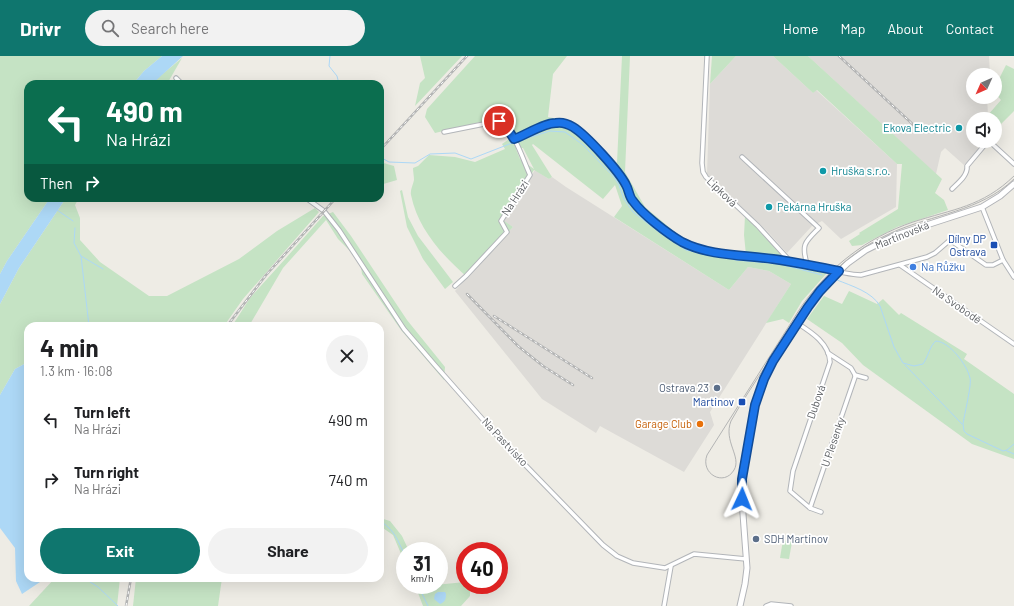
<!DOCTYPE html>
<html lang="en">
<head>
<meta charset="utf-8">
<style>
  :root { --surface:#fff; --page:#f2f2f2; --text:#202124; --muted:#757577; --accent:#0f766e }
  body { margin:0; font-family:Barlow,sans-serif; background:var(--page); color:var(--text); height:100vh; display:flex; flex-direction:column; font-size:15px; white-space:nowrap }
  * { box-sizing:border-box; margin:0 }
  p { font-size:13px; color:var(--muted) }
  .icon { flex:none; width:22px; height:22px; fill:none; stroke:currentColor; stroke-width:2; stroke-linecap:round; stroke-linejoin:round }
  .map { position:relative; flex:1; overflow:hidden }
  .side { position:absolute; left:24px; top:266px; width:360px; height:260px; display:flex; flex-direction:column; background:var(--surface); border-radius:12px; box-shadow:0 4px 16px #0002 }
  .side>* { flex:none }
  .hud { position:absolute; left:24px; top:24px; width:360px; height:122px; border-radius:12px; box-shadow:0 4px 16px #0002; background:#0b6e4f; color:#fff; overflow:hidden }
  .needle { width:26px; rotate:225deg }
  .buttons { position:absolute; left:966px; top:12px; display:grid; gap:8px }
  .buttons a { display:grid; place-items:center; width:36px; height:36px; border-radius:50%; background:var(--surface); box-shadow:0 4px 16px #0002; font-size:20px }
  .speed { position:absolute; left:396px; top:486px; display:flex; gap:8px; font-size:20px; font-weight:700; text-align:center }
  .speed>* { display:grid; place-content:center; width:52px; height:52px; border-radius:50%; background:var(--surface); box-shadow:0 4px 16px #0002; line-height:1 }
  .speed small { font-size:10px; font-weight:400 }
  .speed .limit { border:6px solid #d22; background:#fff; color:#111 }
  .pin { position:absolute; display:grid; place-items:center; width:34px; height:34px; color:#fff; margin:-17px; border:2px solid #fff; border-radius:50%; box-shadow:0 1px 4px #0007 }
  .me { position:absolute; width:44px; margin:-22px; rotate:2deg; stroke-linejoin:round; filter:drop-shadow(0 0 3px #0008) }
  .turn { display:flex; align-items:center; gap:14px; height:84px; padding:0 16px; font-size:18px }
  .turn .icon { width:52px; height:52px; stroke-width:2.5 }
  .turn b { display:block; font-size:28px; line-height:34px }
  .then { display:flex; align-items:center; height:38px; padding:0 16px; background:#0003; gap:8px; font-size:15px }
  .round { display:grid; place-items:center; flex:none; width:42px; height:42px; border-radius:21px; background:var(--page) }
  .overview { display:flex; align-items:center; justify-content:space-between; height:68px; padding:0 16px }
  h1 { font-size:24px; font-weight:700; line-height:30px }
  .action { display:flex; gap:8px; margin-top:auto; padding:8px 16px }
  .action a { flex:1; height:46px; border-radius:24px; background:var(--accent); color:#fff; font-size:16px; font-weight:700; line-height:46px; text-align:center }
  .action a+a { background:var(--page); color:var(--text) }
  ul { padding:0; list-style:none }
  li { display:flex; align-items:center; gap:12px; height:60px; padding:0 16px }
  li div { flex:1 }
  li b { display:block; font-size:15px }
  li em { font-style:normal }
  header { display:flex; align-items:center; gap:24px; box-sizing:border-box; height:56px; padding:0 20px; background:var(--accent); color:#fff }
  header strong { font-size:19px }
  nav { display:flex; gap:22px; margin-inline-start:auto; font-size:14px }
  .search { width:280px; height:36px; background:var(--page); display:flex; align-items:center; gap:10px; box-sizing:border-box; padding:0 14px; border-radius:22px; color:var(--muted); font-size:15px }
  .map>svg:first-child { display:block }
  .industrial { fill:#dddbd7 }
  .green { fill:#c5e3c4; fill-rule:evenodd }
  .water { fill:#add8f6 }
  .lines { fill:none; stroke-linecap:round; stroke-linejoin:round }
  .stream { stroke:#add8f6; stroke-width:1 }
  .street-casing { stroke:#b2b5b9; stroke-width:5.5 }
  .secondary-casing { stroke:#b2b4b8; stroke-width:7 }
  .street { stroke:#fff; stroke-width:3.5 }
  .secondary { stroke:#fff; stroke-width:5 }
  .tram { stroke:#b3b4b4; stroke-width:1 }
  .rail-casing { stroke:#b3b4b4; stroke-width:2.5 }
  .rail { stroke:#fff; stroke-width:1; stroke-dasharray:3; stroke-linecap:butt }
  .route-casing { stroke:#114b97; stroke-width:10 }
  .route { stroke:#1a73e8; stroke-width:7 }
  .culture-dot { fill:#0f9aa8; stroke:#fff; stroke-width:1.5 }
  .transit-dot { fill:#1a4fb4; stroke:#fff; stroke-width:1.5 }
  .shop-dot { fill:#3f7fe0; stroke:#fff; stroke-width:1.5 }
  .service-dot { fill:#5c6f8a; stroke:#fff; stroke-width:1.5 }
  .food-dot { fill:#e8710a; stroke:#fff; stroke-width:1.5 }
  .labels { text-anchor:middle; stroke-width:3.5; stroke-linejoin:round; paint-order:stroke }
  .culture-label { font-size:11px; fill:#0d838f; stroke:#fff; text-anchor:start }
  .street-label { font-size:11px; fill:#5d6064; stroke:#fff }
  .transit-label { font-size:11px; fill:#164399; stroke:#fff; text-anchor:end }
  .shop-label { font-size:11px; fill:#366cbe; stroke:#fff; text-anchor:start }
  .service-label { font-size:11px; fill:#4e5e75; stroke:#fff; text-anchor:end }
  .food-label { font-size:11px; fill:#c56008; stroke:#fff; text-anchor:end }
</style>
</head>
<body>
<header>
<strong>Drivr</strong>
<div class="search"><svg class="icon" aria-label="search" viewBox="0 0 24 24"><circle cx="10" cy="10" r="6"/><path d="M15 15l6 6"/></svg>Search here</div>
<nav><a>Home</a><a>Map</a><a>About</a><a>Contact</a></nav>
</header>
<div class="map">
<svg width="1014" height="550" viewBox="0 0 1014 550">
  <rect width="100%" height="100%" fill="#eeece5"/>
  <!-- industrial -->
  <g class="industrial">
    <polygon points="736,0 773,0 813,37 816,34 897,108 896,151 841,183 822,165 812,170 787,197 768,176 707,118 710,28"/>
    <polygon points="808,0 989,0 990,19 973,19 973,41 987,41 988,59 992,63 973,63 973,85 980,85 976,90 979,93 964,109 945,92 941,96 936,118"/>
    <polygon points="535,114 549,123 552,121 566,131 729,234 748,211 769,215 791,228 710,356 714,369 684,416 600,370 596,377 542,343 455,235 513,171 502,164"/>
  </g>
  <!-- green -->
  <g class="green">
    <polygon points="0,0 162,0 144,15 133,28 28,28 28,142 50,142 7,205 0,218"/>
    <polygon points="420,0 462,0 415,50 420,27 425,22"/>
    <path d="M475,0H567L553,18L548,61L569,65L580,72L617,107L622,0H630L625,116L645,151L676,177L699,191L746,199L744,179L745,160L778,190L789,206L823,214L827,217L802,245L789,267L783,263L766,267L791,228L769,215L748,211L729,234L614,161L622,150L615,129L603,143L533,88L532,89L552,121L549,123L534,114L503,164L513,171L467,221C442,199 418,173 411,139C410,134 413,129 414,124C414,120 413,116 413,112L418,110L429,99L455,101L475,106L505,93L502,88L515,79L502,61L435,77L425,61L427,53ZM523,92L534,113L520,103L516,93Z"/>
    <polygon points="712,0 736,0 710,28"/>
    <polygon points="773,0 808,0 942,123 935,137 944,144 948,154 897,171 862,189 852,190 849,185 860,178 859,177 898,153 902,108 897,108 817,34 813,37"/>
    <polygon points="182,2 167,28 152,28 154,25"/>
    <polygon points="1006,9 1014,13 1014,55 999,70 995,66 995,63 992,63 988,59 1001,44 995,37 995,31"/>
    <polygon points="380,106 394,110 397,124 380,129"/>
    <polygon points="402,134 408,161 418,180 453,226 445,233 423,203 407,171 400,135"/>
    <polygon points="66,142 79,142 75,149 80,162 80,184 100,206 149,240 167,240 239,203 277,175 315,152 319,156 243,243 224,270 28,270 28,306 15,313 0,339 0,248 19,212"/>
    <polygon points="333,156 351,180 407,264 445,311 444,324 401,274 362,218 360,205 338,183 326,164 283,212 249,270 232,270 250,242 286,202 323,160"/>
    <polygon points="849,235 877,248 883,243 899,259 901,257 967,298 964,303 1014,338 1014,403 972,388 863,309 842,287 807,263 824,240 842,248"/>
    <polygon points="380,462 390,465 402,480 409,495 405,495 405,507 393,479 380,470"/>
    <polygon points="783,484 792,486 789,503 780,502"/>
    <polygon points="55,522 120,522 117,550 29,550"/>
    <polygon points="136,522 222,522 218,550 133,550"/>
    <polygon points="465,526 465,529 470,529 470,540 461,550 423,550 415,529 425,529 425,530"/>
  </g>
  <!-- water -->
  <g class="water">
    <polygon points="162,0 183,0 152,28 133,28 144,15"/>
    <polygon points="50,142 66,142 19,212 0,248 0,218 7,205"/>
    <polygon points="28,306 28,522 44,522 43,524 22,538 16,525 15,492 0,472 0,339 15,313"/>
    <path d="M438,536H445L446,538C446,543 445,546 440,548L434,543L435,538Z"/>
  </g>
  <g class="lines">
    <!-- stream -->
    <g class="stream">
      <polyline points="330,0 329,10 337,20 339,28"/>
      <polyline points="518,85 550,75 565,76 582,88 614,121 619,129 624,143 633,156 663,179 686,194 736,204 780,208 822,219"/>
      <polyline points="380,101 389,106 415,107 430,98 455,97 471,103 512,87"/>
      <polyline points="57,154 73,165"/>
      <polyline points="75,172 74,187 81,200 89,270"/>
      <polyline points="81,200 103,213"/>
      <path d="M837,224C852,230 872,236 880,250L894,291L903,307L914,310L923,308C928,301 930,289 936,285C950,286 967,309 970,322C972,328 964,360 963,368L964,375L967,378L1003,395L1007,394L1014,388"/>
      <polyline points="905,309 962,368"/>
      <polyline points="1007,395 1014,398"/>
      <path d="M380,465C395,474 398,485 405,500"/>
      <polyline points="84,522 98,531 118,550"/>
      <polyline points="418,529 428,550"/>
    </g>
    <defs>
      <g id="street">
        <polyline points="707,0 702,107 703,116 706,121 758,170 790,205"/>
        <polyline points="176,22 182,28"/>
        <path d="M444,76L499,65C514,73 523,104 530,119L501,165L507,176L466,220L455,230"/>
        <path d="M514,83C526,79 543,67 556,67C562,66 568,68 573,71C586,79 620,116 627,129C629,134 629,141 633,146C644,159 667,178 682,186C716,202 757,200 793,206C815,209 838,218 861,219L927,201L935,197L950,184L986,209H993L1003,204"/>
        <polyline points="989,85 1014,108"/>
        <path d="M742,101L819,172C805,186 801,188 807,208"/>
        <path d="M952,133C959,126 968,119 967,110L988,85"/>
        <polyline points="306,142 324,155 339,174 404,273 434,308 501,384 603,489 617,500 633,507 665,512 694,498 746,503"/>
        <polyline points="982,151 1003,204 1014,221"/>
        <polyline points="900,209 1014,288"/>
        <path d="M797,267C811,276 829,287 830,306L793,415L790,435L810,452L821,456"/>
        <polyline points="855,319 866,322"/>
        <polyline points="810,452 855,321 855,319 851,312 828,297"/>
        <polyline points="664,550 671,510"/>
        <polyline points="766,550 771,548 791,550"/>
      </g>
      <polyline id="secondary" points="740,550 745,528 747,512 741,431 755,349 761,330 769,312 797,267 811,246 828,226 848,207 866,194 896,179 982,151 1000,140 1014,128"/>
    </defs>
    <!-- street casing -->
    <use href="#street" class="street-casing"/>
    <!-- secondary casing -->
    <use href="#secondary" class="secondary-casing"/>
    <!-- street -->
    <use href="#street" class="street"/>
    <!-- secondary -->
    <use href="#secondary" class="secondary"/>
    <!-- tram -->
    <path class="tram" d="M1014,120C982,151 953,153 913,166C866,182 829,211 801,251L707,399C700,418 724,431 734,414C742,401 723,385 731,365C742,345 756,325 768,306C802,252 830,204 891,177C933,158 980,156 1014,123"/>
    <defs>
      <g id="rail">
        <polyline points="839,0 919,74"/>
        <polyline points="380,94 467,0"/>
        <polyline points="467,238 518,290 543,310 573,329"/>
        <polyline points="494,260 592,322"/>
        <polyline points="227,270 266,219 336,142"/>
        <polyline points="126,550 131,522"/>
      </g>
    </defs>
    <!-- rail casing -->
    <use href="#rail" class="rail-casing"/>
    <!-- rail -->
    <use href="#rail" class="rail"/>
  </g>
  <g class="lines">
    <defs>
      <path id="route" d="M499,65L504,67L514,83C526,79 543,67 556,67C561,66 568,68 573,71C586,79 619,115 626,129C629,134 629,141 633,145C642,158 668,178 682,186C709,200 743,199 773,203C796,206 817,211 839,215L820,235L808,251L773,305L764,323L755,349L742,423V443"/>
    </defs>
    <!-- route casing -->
    <use href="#route" class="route-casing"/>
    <!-- route -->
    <use href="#route" class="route"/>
  </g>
  <!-- markers -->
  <g class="culture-dot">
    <circle cx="959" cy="72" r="4"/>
    <circle cx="823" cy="115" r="4"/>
    <circle cx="769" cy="151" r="4"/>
  </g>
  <g class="transit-dot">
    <rect x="990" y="185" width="8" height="8" rx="2"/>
    <rect x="738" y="342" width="8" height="8" rx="2"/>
  </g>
  <circle class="shop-dot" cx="913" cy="211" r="4"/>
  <g class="service-dot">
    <circle cx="717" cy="332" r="4"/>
    <circle cx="756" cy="483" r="4"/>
  </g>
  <circle class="food-dot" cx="700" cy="368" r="4"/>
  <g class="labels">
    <!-- culture labels -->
    <g class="culture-label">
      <text x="951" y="76" text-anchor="end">Ekova Electric</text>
      <text x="831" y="119">Hruška s.r.o.</text>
      <text x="777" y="155">Pekárna Hruška</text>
    </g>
    <!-- street labels -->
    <g class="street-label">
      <text transform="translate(722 136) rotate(44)" y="4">Lipková</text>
      <text transform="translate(515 142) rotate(-57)" y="4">Na Hrázi</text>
      <text transform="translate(902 179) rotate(-22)" y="4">Martinovská</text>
      <text transform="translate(957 249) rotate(35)" y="4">Na Svobodě</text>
      <text transform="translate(816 346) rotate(-71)" y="4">Dubová</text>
      <text transform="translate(505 386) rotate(47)" y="4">Na Pastvisko</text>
      <text transform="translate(833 386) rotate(-71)" y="4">U Plesenky</text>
    </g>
    <!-- transit labels -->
    <g class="transit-label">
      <text x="986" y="187">Dílny DP<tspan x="986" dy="13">Ostrava</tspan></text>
      <text x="734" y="350">Martinov</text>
    </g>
    <!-- shop labels -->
    <g class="shop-label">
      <text x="921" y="215">Na Růžku</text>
    </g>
    <!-- service labels -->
    <g class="service-label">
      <text x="709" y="336">Ostrava 23</text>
      <text x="764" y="487" text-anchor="start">SDH Martinov</text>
    </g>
    <!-- food labels -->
    <g class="food-label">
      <text x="692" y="372">Garage Club</text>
    </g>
  </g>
</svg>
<div class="buttons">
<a><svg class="needle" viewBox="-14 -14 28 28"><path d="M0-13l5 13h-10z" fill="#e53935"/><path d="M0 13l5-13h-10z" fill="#757577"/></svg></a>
<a><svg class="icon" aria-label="sound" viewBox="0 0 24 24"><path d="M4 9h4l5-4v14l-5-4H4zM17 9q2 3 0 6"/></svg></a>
</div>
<div class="speed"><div>31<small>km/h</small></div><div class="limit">40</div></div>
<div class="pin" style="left:499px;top:65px;background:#d93025"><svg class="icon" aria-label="arrive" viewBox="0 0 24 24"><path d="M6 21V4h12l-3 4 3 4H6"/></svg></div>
<svg class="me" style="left:742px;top:443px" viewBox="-20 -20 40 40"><path d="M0-17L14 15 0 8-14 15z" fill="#1a73e8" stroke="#fff" stroke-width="4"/></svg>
<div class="hud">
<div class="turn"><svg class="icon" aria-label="left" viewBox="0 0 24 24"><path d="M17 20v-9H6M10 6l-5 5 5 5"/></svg><div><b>490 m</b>Na Hrázi</div></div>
<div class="then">Then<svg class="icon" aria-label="right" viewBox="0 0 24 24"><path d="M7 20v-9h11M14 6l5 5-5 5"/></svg></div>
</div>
<section class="side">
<div class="overview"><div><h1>4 min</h1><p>1.3 km · 16:08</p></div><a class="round"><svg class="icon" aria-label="close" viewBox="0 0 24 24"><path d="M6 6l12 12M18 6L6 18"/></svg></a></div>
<ul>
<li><svg class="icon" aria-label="left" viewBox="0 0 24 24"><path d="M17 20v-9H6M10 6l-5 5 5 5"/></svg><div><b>Turn left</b><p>Na Hrázi</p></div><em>490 m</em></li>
<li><svg class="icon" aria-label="right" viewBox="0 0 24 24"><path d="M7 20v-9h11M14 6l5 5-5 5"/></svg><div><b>Turn right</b><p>Na Hrázi</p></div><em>740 m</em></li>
</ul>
<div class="action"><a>Exit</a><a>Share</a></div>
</section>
</div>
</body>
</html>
